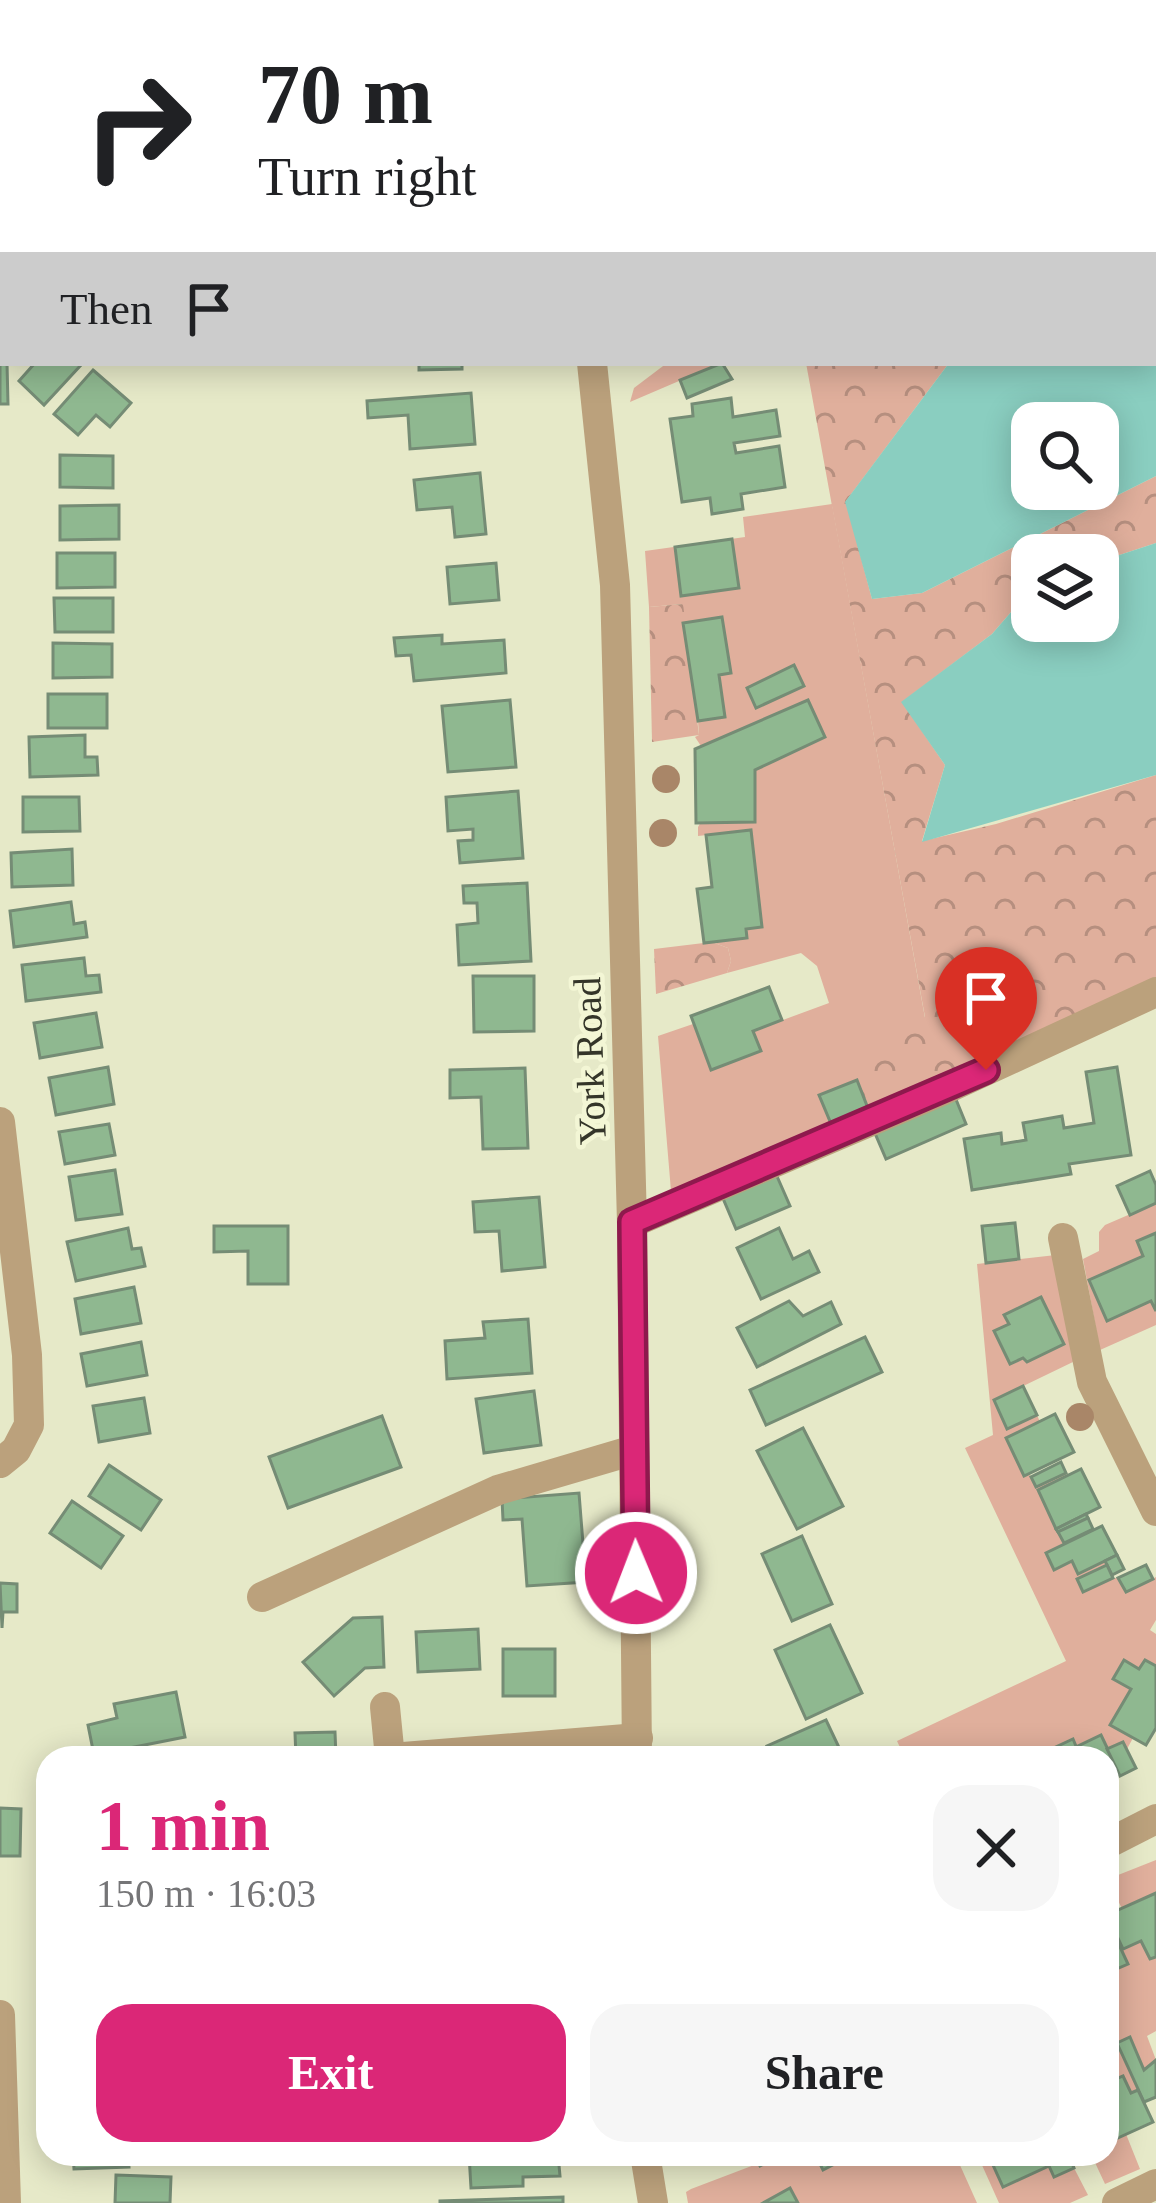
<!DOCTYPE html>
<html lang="en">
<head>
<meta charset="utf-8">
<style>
  :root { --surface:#fff; --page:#f6f6f6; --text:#202124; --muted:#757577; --accent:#db2777 }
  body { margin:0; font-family:Georgia,serif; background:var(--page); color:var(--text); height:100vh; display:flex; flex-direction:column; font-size:45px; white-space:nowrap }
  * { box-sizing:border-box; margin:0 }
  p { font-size:39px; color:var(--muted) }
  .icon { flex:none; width:66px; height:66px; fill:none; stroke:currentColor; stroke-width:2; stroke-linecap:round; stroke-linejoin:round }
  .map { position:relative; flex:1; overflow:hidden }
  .sheet { position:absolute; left:36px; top:1746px; width:1083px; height:420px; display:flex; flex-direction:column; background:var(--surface); border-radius:36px; box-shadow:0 6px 30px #0003 }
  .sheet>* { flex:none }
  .hud { position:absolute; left:0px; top:0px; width:1158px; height:366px; box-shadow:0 6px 30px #0003; background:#fff; color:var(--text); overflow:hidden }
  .buttons { position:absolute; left:1011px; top:402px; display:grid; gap:24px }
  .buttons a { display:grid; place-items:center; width:108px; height:108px; border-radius:24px; background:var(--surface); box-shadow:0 6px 30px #0003; font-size:60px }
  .pin { position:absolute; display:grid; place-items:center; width:102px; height:102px; color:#fff; margin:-123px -51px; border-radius:50% 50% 50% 0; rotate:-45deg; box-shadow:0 0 12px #0007 }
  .pin .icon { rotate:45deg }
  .me { position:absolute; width:132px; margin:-66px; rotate:359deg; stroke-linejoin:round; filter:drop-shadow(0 0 9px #0008) }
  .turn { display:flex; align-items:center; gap:42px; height:252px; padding:0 60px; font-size:54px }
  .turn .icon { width:156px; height:156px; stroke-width:2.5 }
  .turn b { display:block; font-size:84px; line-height:102px }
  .then { display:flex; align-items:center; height:114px; padding:0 60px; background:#0003; gap:24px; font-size:45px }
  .round { display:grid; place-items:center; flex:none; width:126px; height:126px; border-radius:36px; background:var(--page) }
  .headline { display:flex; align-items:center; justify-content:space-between; height:204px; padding:0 60px }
  h1 { font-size:72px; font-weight:700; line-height:90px; color:var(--accent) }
  .action { display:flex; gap:24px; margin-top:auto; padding:24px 60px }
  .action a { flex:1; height:138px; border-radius:36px; background:var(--accent); color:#fff; font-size:48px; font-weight:700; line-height:138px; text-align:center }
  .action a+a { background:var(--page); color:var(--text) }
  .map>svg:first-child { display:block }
  .green { fill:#e0af9c }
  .forest { fill:url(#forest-crowns) }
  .water { fill:#8acec0; fill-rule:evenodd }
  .building { fill:#8fb890; stroke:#758c75; stroke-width:3 }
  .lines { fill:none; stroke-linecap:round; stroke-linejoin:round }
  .minor { stroke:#bba17c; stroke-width:30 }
  .tree { fill:#a98668 }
  .route-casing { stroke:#8e194d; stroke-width:30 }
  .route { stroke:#db2777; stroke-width:21 }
  .labels { text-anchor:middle; stroke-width:9; stroke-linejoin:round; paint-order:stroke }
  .street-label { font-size:39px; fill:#343529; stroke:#f3f6d5 }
</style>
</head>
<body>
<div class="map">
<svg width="1156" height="2203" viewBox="0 0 1156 2203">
  <defs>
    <pattern id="forest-crowns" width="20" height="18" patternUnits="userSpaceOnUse" patternTransform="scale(3)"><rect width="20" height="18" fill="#e0af9c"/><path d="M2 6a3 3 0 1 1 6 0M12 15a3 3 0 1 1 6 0" fill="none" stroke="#b68f7f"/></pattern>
  </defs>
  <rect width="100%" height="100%" fill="#e6e9c8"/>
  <!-- green -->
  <g class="green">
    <polygon points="749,0 1156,0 1156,172 1155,3 746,3"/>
    <polygon points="667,363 721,363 630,402 634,388"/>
    <polygon points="832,504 925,1018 869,1111 671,1191 658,1036 693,1024 712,1070 760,1051 753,1031 829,1003 817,966 801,953 727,973 731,961 728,948 712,942 747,938 746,929 762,926 751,830 698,836 698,827 701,822 755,822 755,770 825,736 807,700 703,749 695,737 699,735 698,721 725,716 719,675 731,672 722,618 683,623 682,604 649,607 645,551 745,537 743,517"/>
    <polygon points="1156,1203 1156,1325 1100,1350 1083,1259 1099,1251 1099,1232 1105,1225"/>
    <polygon points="1056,1255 1075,1361 994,1400 1007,1428 1037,1415 1040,1422 1006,1438 1024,1475 1029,1473 1037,1487 1066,1473 1067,1476 1038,1491 1063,1542 1094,1530 1047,1552 1055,1569 1072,1561 1079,1573 1105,1561 1107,1565 1078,1579 1083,1592 1113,1578 1118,1578 1126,1592 1156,1577 1156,1620 1150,1630 1156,1634 1156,1666 1145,1660 1139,1669 1124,1660 1114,1679 1131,1689 1111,1725 1133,1738 1127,1749 1123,1742 1107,1749 1101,1736 1076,1747 1072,1740 1032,1758 905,1758 897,1741 1066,1661 965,1448 993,1435 977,1264"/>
    <polygon points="1156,1860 1156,1893 1122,1909 1108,1879"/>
    <polygon points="1107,1915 1123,1949 1141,1941 1149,1959 1156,1957 1156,2031 1147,2036 1156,2060 1144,2070 1130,2038 1117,2043 1153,2122 1137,2090 1131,2093 1123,2076 1107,2083 1107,1979 1114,1976 1112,1971 1127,1963"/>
    <polygon points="1126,2134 1140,2169 1105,2184 1091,2154 1107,2154 1107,2137 1110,2141"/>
    <polygon points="783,2154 815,2154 823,2170 854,2154 955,2154 977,2203 798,2203 790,2189 763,2203 688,2203 686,2192 691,2189"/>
    <polygon points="977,2154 988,2154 1003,2186 1049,2166 1054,2176 1074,2168 1088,2195 1070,2203 999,2203"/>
  </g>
  <!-- forest -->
  <g class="forest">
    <polygon points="806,363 949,363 846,501 872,599 922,593 1156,476 1156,543 1098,562 1098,555 1032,555 1032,588 992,634 902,702 945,765 922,841 996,824 1156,775 1156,980 869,1111 847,1053 925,1017"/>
    <polygon points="683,604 699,735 652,742 649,607"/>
    <polygon points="712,942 728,948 731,961 727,973 656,994 654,949"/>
  </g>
  <!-- water -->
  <g class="water">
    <path d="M1156,200V476L922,593L872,599L845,502L949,363H1155ZM1032,423H1098V489H1032Z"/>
    <polygon points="1156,543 1156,775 922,842 945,765 901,702 992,634 1032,588 1032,621 1098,621 1098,562"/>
  </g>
  <!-- building -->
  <g class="building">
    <polygon points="0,162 3,162 0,223"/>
    <polygon points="0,355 3,363 7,363 8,404 0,404"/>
    <polygon points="35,363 79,363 81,365 44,405 19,381"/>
    <polygon points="419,363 462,363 462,369 419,370"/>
    <polygon points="722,363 732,379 687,398 680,380"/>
    <polygon points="93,370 131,403 110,427 96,415 78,435 54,414"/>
    <polygon points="471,393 475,444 410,449 408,415 368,418 367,401"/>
    <polygon points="731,398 733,417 776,410 780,436 734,443 736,453 779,446 785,487 741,494 743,509 712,514 710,498 682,502 670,419 693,416 692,404"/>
    <polygon points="60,455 113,456 113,488 60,487"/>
    <polygon points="480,473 486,534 455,537 452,507 417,510 414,480"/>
    <polygon points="119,505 119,539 60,540 60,506"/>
    <polygon points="732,539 739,588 681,596 675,547"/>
    <polygon points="57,553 115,553 115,587 57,588"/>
    <polygon points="496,563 499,600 450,604 447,567"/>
    <polygon points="54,598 113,598 113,632 55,632"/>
    <polygon points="722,617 731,673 719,675 725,717 698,721 683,623"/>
    <polygon points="442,635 442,644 504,640 506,673 414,681 411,655 396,656 394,638"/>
    <polygon points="53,643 112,644 112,677 53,678"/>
    <polygon points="794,665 804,686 756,708 747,688"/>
    <rect x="48" y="694" width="59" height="34"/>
    <polygon points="510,700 516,767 448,772 442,706"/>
    <polygon points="808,700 825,737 755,770 755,822 696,823 695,749"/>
    <polygon points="85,735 85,757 97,757 98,775 30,777 29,737"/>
    <polygon points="518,791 523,858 460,863 458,841 473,840 473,829 448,831 446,797"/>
    <polygon points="23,797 79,797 80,831 23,832"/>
    <polygon points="751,830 762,927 746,929 747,938 704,943 697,889 712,887 706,835"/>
    <polygon points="72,849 73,885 12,887 11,853"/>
    <polygon points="527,883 531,961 459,965 457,925 478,923 477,903 464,903 463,886"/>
    <polygon points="71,902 74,924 85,922 87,937 14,947 10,911"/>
    <polygon points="84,958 86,976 99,975 101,992 26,1001 22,965"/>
    <polygon points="473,976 534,976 534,1031 474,1032"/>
    <polygon points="769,987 782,1020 753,1031 761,1051 711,1070 691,1016"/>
    <polygon points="96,1013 102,1047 40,1058 34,1023"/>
    <polygon points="108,1067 114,1104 56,1115 49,1078"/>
    <polygon points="1117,1067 1131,1155 1069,1164 1071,1174 972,1190 964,1139 1001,1133 1002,1144 1026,1140 1023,1123 1062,1116 1064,1128 1094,1123 1086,1072"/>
    <polygon points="525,1068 528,1148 483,1149 481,1097 450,1098 450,1070"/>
    <polygon points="857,1080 869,1111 832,1126 819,1095"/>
    <polygon points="955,1097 966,1124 886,1159 874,1131"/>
    <polygon points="109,1124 115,1155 65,1164 59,1132"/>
    <polygon points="115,1170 122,1214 76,1220 69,1177"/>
    <polygon points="1150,1171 1156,1185 1156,1203 1130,1215 1117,1186"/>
    <polygon points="776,1174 790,1206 736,1229 722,1196"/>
    <polygon points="539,1197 545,1267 502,1271 499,1231 475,1232 473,1202"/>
    <polygon points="1015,1223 1019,1259 986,1263 982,1226"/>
    <polygon points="214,1226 288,1226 288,1284 248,1284 248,1251 214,1252"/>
    <polygon points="128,1228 132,1249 141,1248 145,1266 76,1281 67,1242"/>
    <polygon points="779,1228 793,1259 809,1251 819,1272 761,1299 737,1248"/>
    <polygon points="1156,1233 1156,1311 1151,1301 1107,1321 1089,1280 1143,1256 1137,1241"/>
    <polygon points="134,1287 141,1323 81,1334 75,1299"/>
    <polygon points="1041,1297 1064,1344 1027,1362 1023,1358 1010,1364 994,1331 1009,1324 1004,1315"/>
    <polygon points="789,1301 803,1316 831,1302 841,1324 757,1367 737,1328"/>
    <polygon points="528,1319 532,1373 447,1379 445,1341 485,1338 483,1322"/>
    <polygon points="865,1337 882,1372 766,1425 750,1390"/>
    <polygon points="141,1342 147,1375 87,1386 81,1354"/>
    <polygon points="1023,1386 1037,1415 1007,1429 994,1400"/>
    <polygon points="534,1391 541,1445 484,1453 476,1399"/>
    <polygon points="144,1398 150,1433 99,1442 93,1406"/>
    <polygon points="1055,1414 1074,1452 1024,1476 1006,1438"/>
    <polygon points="382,1416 401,1467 288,1508 269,1457"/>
    <polygon points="803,1428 843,1506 797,1529 757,1451"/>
    <polygon points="1061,1462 1066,1473 1036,1487 1031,1477"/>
    <polygon points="109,1465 161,1500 141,1530 89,1496"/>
    <polygon points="1081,1469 1100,1507 1056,1529 1038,1490"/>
    <polygon points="579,1493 586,1582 527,1586 522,1519 503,1520 502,1499"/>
    <polygon points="72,1501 123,1536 101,1568 50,1533"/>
    <polygon points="1086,1514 1088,1518 1058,1532 1056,1529"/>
    <polygon points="1088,1518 1093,1529 1064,1543 1058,1532"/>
    <polygon points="1102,1526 1117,1555 1078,1574 1072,1561 1054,1570 1046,1553"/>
    <polygon points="802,1536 832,1604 792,1621 762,1554"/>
    <polygon points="1117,1555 1124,1569 1112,1575 1105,1561"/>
    <polygon points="1107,1565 1113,1578 1083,1592 1077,1579"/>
    <polygon points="1146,1565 1153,1579 1126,1592 1118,1578"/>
    <polygon points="0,1583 17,1584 17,1612 3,1612 2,1628"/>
    <polygon points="382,1617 384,1667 365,1668 334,1696 303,1662 353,1618"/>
    <polygon points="830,1625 862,1693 806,1719 775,1650"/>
    <polygon points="478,1629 480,1669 418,1672 416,1632"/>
    <rect x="503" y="1649" width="52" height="47"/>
    <polygon points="1124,1660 1139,1669 1145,1660 1156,1666 1156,1728 1146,1745 1110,1725 1131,1689 1113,1679"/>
    <polygon points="176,1692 185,1737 94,1755 88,1725 117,1718 114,1704"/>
    <polygon points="826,1720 844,1758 773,1758 767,1746"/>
    <polygon points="335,1732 336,1758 296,1758 295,1733"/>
    <polygon points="1101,1735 1112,1758 1081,1758 1076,1747"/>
    <polygon points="1073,1739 1081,1758 1032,1758"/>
    <polygon points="1123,1742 1136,1768 1120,1776 1107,1749"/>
    <polygon points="0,1808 21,1809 20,1856 0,1856"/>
    <polygon points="1156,1893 1156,1957 1150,1959 1141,1941 1123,1949 1107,1915"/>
    <polygon points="1107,1919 1128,1964 1112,1971 1114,1976 1107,1979"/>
    <polygon points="1130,2037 1144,2070 1156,2060 1156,2097 1144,2102 1117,2043"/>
    <polygon points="1123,2076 1131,2093 1138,2090 1153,2122 1109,2142 1107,2083"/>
    <polygon points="73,2154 128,2154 129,2167 74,2169"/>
    <polygon points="469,2154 558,2154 560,2176 523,2177 523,2186 471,2188"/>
    <polygon points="754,2154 783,2154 760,2166"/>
    <polygon points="815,2154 854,2154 823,2170"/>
    <polygon points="988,2154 1079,2154 1070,2158 1074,2168 1054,2177 1049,2166 1003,2187"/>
    <polygon points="116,2175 171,2177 170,2203 115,2203"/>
    <polygon points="790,2188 798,2203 763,2203"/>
    <polygon points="563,2197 563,2203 440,2203 440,2201"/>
  </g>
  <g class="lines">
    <!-- minor -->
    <g class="minor">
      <polyline points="212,0 213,3"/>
      <polyline points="555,0 555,3"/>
      <polyline points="600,3 607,0"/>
      <polyline points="0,94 3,94"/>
      <polyline points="592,363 615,585 632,1223 637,1758"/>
      <polyline points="0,1122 27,1355 29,1425 16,1450 0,1463"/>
      <polyline points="632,1223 944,1090 1156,992"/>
      <polyline points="1063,1238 1092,1382 1156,1511"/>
      <polyline points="262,1597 498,1490 634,1450"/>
      <polyline points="385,1707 390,1758"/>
      <polyline points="391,1758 638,1738"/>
      <polyline points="1107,1844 1156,1819"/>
      <polyline points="0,2015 6,2203"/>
      <polyline points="645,2154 653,2203"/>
      <polyline points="1117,2203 1156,2184"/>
    </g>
  </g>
  <!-- trees -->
  <g class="tree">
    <circle cx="666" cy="779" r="14"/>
    <circle cx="663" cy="833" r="14"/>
    <circle cx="1080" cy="1417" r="14"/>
  </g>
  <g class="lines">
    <defs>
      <polyline id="route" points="636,1573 632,1222 986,1070"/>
    </defs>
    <!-- route casing -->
    <use href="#route" class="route-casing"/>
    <!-- route -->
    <use href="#route" class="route"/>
  </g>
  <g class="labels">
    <!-- street labels -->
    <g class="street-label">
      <text transform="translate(589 1061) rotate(-92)" y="14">York Road</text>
    </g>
  </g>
</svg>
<div class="buttons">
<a><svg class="icon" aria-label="search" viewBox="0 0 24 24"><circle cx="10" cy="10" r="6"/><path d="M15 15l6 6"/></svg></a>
<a><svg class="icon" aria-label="layers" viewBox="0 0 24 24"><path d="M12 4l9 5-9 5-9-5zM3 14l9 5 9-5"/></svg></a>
</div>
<div class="pin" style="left:986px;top:1070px;background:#d93025"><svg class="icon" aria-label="arrive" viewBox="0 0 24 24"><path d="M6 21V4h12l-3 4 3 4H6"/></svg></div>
<svg class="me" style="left:636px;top:1573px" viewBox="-20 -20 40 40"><circle r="17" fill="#db2777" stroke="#fff" stroke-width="3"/><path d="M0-11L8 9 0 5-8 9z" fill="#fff"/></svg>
<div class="hud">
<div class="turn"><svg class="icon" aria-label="right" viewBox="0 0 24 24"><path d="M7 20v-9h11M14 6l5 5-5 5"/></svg><div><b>70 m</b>Turn right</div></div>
<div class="then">Then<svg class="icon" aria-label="arrive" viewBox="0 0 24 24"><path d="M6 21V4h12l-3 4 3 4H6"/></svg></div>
</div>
<section class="sheet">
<div class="headline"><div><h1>1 min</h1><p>150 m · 16:03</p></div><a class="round"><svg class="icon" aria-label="close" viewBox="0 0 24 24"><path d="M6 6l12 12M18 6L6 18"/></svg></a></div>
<div class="action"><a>Exit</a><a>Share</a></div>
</section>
</div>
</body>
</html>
